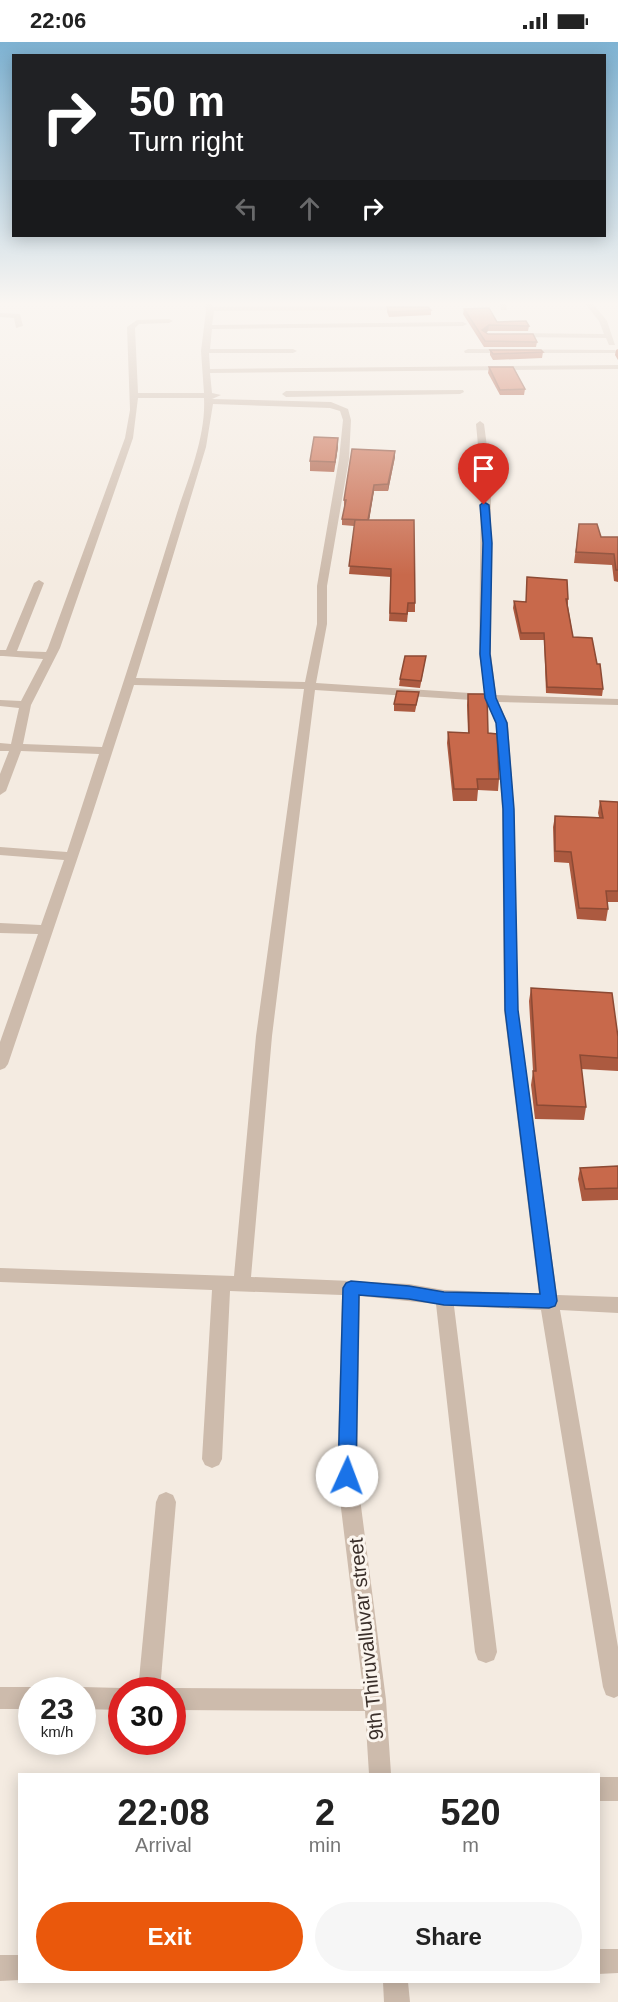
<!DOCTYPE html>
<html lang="en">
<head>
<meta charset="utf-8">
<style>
  :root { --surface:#fff; --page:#f6f6f6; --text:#222; --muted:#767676; --accent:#ea580c }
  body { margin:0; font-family:Helvetica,sans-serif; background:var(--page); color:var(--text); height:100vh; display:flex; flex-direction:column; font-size:22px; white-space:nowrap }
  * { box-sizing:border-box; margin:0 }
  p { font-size:20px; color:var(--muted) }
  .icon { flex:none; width:33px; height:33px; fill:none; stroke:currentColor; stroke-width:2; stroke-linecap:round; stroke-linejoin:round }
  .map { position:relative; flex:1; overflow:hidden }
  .sheet { position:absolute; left:18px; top:1731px; width:582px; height:210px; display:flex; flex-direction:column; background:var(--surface); border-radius:0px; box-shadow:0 3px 15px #0003 }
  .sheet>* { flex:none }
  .hud { position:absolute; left:12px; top:12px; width:594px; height:183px; border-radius:0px; box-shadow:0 3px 15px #0003; background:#202124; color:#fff; overflow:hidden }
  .speed { position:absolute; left:18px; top:1635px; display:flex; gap:12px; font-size:30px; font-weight:700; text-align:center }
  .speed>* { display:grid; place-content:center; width:78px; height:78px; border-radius:50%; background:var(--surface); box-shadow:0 3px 15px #0003; line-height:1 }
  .speed small { font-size:15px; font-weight:400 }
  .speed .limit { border:9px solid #d22; background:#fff; color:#111 }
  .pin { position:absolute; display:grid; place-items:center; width:51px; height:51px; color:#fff; margin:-62px -26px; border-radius:50% 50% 50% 0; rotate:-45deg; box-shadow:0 0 6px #0007 }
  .pin .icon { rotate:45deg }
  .me { position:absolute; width:66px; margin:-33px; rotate:2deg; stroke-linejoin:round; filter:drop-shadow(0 0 4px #0008) }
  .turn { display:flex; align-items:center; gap:21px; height:126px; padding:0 18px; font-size:27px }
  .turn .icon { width:78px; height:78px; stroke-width:2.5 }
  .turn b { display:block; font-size:42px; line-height:51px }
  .lanes { display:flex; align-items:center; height:57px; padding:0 18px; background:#0003; justify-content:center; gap:30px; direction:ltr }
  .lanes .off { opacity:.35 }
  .eta { display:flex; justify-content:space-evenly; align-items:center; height:102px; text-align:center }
  .eta b { font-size:36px; font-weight:800; line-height:42px }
  .cta { display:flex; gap:12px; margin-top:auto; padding:12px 18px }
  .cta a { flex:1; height:69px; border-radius:36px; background:var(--accent); color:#fff; font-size:24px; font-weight:800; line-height:69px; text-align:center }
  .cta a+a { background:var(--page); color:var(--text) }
  .status { display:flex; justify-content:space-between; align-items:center; height:42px; padding:0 30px; background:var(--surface); direction:ltr }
  .status svg { height:16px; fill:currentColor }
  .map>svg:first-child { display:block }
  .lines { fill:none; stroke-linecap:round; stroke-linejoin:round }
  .minor { fill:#cdbbac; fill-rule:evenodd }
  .wall { fill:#ac5a40 }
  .shaded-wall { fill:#8c4a34 }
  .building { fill:#c8694b; stroke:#8c4a34; stroke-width:1.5 }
  .route { fill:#1a73e8; stroke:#114b97; stroke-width:1.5 }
  .labels { text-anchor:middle; stroke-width:6; stroke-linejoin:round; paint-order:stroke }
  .near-street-label { font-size:20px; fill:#3b302b; stroke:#fbf5ee }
</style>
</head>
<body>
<div class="status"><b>22:06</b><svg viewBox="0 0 49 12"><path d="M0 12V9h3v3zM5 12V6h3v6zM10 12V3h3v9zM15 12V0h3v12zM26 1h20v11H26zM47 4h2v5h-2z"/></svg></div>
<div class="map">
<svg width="618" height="1960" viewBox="0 0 618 1960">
  <rect width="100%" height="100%" fill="#f4ebe1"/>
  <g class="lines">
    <!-- minor -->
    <g class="minor">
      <path d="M205,259H211L213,265L407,264L411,266L407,268L214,269L212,283L463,280L467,282L463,284L212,287L210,307H293L297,309L293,311H209L210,327L618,323V327L210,331L212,351L221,353L212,357L331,360L348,367L351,378L349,417L327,544V582L316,641L485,652L479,612L481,435L476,382L480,379L484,382L491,435V612L496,653L618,657V663L498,660L508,681L514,767L518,968L557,1253L618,1255V1271L560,1268L618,1605V1654L614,1656L606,1653L603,1645L541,1268L454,1264L497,1610L494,1618L486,1621L478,1618L475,1610L436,1262L360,1254L357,1433L386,1658L391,1732H369L365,1669L172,1668V1648H166L172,1646L363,1647L337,1433L342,1253L230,1249L222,1417L219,1423L212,1426L205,1423L202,1417L212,1248L0,1240V1226L234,1234L256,994L304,647L134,643L90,779L8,1022L5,1026L0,1028V1000L38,892L0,891V881L41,883L64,818L0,813V805L67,810L99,712L21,709L6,749L0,753V732L9,709H0V701L11,702L19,666L0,664V658L21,659L43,617L3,614H0V608H6L34,541L39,538L44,541L17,609L46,610L48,606L125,396L130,368L127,285L137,278L169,277L173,279L169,281L139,282L135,286L138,351H204L201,309L206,269ZM138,356H204C206,394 189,434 177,471C153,549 128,627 102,705L23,702L31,663L60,606L133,396ZM213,362L330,366L340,369L343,378L339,417L317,544V582L305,640L136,636L206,405ZM315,648L487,659L496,681L502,767L504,968L539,1252L444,1248L409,1242L351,1239L251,1235L272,994Z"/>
      <polygon points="499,259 505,259 507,268 501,268"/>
      <polygon points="583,259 591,259 607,279 615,303 609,303 606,296 513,295 509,293 513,291 604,292 599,279"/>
      <polygon points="0,271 20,272 23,284 16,286 14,276 0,275"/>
      <polygon points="468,307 615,308 618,311 465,311 464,309"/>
      <polygon points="463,348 464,350 460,352 286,355 282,352 286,349"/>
      <polygon points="166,1450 173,1453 176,1460 160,1648 138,1648 156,1460 159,1453"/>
      <polygon points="0,1645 32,1645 40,1648 32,1648 32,1667 0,1667"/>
      <polygon points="82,1645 122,1646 128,1648 122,1648 122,1668 82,1667 82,1648 74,1648"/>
      <rect x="598" y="1735" width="20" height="24"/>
      <polygon points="598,1907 618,1907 618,1931 598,1932"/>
      <polygon points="0,1913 20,1913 20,1938 0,1939"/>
      <polygon points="383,1940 408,1940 410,1960 384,1960"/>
    </g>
  </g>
  <!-- wall -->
  <g class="wall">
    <polygon points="383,259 424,259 423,262 384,262"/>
    <polygon points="387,265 431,268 431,273 389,275 387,270"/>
    <polygon points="464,267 497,280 529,284 528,289 488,289 486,290 488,292 537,300 536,305 484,305 463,272"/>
    <polygon points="618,307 618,318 615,313 616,308"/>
    <polygon points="490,308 543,310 542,316 493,318 490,313"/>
    <polygon points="489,325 525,347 524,353 500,353 488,331"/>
    <polygon points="338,396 338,405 334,430 310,429 310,419"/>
    <polygon points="395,409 395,415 388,449 374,449 369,478 415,561 415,570 408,570 407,580 389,579 391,535 349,532 354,484 342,483 342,477 345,464 344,464 344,458"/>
    <polygon points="579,482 601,495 618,495 618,540 614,539 612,523 574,521"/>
    <polygon points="527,535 568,557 568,564 573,595 597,622 603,647 602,654 546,651 544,598 520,598 513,566 514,559 526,560"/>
    <polygon points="426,614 420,646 399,644 400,637"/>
    <polygon points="419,650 415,670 394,669 394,662"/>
    <polygon points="468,652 488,691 499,737 498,749 478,748 477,759 453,759 447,701 448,690 468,691 467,663"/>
    <polygon points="600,759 618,760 618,860 608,860 608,867 606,879 577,877 569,821 554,820 553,785 555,774 599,775 598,771"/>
    <polygon points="531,946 618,995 618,1029 581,1027 586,1065 584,1078 535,1077 531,1043 533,1029 529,959"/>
    <polygon points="618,1124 618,1158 582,1159 578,1137 580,1126"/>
  </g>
  <!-- shaded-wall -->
  <g class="shaded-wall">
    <polygon points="489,283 488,289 482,294 482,288"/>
    <polygon points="338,396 338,405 334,430 335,420"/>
    <polygon points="395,409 395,415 388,449 388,442"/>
    <polygon points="374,443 374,449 368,485 368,478"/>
  </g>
  <!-- building -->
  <g class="building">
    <polygon points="387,265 428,265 431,268 389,270"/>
    <polygon points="489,266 497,280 526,279 529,284 489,283 482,288 488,292 533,292 537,300 485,299 464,267"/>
    <polygon points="490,308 541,308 543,310 493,312"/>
    <polygon points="489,325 513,325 525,347 500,348"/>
    <polygon points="314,395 338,396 335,420 310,419"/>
    <polygon points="352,407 395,409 388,442 374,443 368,478 342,477 346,458 344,458"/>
    <polygon points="355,478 414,478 415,561 408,561 407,572 390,571 391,527 349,524"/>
    <polygon points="579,482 597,482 601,495 618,495 618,528 616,528 614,512 576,510"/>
    <polygon points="527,535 567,538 568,557 566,557 573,595 592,596 597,622 600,622 603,647 547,645 544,591 521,591 514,559 526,560"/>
    <polygon points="405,614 426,614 421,639 400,637"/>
    <polygon points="397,649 419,650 416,663 394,662"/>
    <polygon points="468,652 487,652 488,691 497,692 499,737 477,737 478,747 454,747 448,690 469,691"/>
    <polygon points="600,759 618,760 618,849 606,849 608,867 579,866 571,810 555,809 555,774 603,776"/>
    <polygon points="531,946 612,951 618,995 618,1016 580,1013 586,1065 537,1063 533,1029 536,1029"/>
    <polygon points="618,1124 618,1146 585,1147 580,1126"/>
  </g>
  <!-- sky -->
  <linearGradient id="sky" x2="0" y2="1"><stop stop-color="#7eb2d2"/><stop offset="0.49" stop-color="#faf6f2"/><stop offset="1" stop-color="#faf6f2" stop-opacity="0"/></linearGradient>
  <rect width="618" height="533" fill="url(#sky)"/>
  <!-- route -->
  <polygon class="route" points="484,460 489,463 492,501 490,612 496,656 507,681 514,767 518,968 557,1259 555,1264 549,1266 444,1263 409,1257 359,1253 356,1434 353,1440 347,1442 341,1440 338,1434 343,1246 346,1241 351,1239 409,1244 444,1250 540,1252 505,968 503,767 496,681 485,656 480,612 483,501 480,463"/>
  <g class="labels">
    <!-- near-street labels -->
    <g class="near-street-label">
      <text transform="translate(366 1597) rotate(-96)" y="7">9th Thiruvalluvar street</text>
    </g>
  </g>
</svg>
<div class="speed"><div>23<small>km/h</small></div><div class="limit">30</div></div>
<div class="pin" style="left:484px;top:463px;background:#d93025"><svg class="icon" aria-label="arrive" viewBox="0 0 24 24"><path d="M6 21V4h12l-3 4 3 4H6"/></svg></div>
<svg class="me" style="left:347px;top:1434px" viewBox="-20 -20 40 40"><circle r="19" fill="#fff"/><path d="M0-13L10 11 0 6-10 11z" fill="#1a73e8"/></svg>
<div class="hud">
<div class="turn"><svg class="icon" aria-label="right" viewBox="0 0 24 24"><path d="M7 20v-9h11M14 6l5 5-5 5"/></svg><div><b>50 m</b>Turn right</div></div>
<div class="lanes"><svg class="icon off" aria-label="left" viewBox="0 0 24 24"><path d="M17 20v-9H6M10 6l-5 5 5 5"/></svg><svg class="icon off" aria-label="ahead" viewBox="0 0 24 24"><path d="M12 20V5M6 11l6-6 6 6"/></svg><svg class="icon" aria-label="right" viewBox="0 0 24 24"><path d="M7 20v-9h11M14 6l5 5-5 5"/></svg></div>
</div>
<section class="sheet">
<div class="eta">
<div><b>22:08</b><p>Arrival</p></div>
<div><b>2</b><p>min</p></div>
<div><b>520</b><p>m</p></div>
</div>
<div class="cta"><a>Exit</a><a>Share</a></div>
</section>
</div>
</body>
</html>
